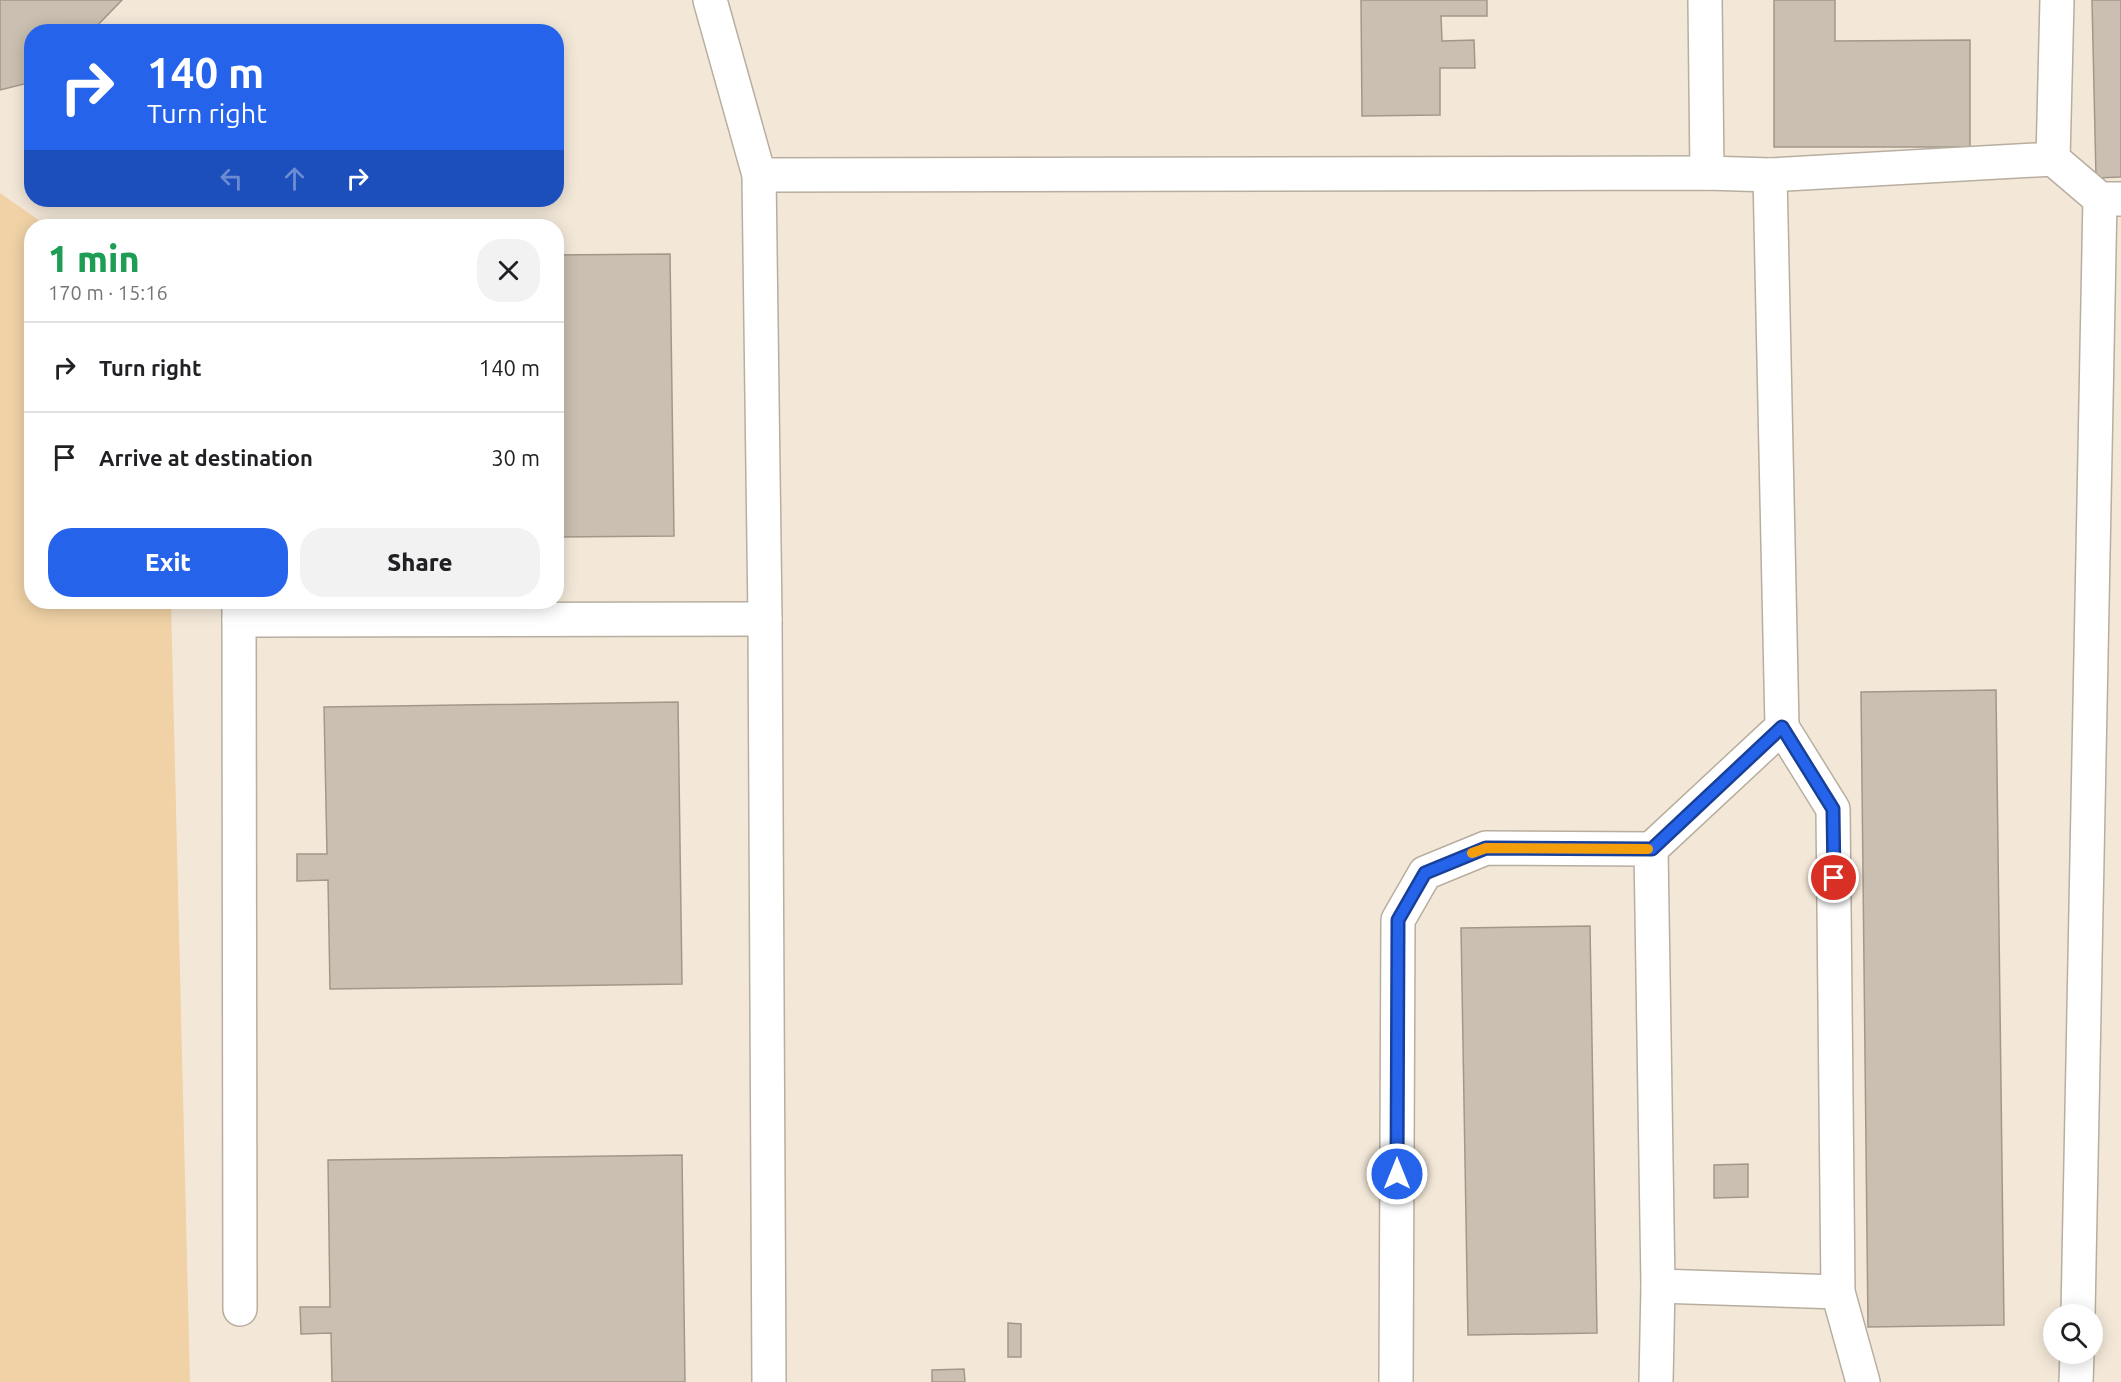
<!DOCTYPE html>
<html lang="en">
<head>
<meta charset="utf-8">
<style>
  :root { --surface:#fff; --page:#f2f2f2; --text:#202124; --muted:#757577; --line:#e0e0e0; --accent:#2563eb }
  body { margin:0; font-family:Ubuntu,sans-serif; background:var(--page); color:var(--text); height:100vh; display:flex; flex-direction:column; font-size:22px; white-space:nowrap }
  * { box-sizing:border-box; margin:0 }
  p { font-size:20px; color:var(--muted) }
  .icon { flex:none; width:33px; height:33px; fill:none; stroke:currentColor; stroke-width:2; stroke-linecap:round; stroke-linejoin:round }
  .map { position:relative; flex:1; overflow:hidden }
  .panel { position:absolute; left:24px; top:219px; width:540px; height:390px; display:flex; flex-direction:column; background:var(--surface); border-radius:24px; box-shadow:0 3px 15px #0003 }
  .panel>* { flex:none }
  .banner { position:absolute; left:24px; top:24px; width:540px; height:183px; border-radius:24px; box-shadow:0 3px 15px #0003; background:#2563eb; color:#fff; overflow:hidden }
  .buttons { position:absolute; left:2043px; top:1304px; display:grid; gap:12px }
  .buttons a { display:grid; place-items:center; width:60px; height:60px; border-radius:50%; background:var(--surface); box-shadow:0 3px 15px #0003; font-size:30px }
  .pin { position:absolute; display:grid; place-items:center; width:51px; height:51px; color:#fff; margin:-26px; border:3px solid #fff; border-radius:50%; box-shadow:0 2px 6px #0007 }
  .me { position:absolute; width:66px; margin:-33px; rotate:0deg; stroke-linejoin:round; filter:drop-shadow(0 0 4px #0008) }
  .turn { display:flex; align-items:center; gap:21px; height:126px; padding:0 24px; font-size:27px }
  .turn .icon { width:78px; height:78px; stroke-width:2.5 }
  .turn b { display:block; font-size:42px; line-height:51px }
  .lanes { display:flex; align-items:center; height:57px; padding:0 24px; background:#0003; justify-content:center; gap:30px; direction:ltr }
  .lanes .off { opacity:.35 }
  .round { display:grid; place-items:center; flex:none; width:63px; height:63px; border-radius:24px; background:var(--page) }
  .headline { display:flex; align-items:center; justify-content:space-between; height:102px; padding:0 24px }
  h1 { font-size:36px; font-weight:800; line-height:45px; color:#1e9e55 }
  .button { display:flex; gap:12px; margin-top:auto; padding:12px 24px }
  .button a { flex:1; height:69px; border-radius:24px; background:var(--accent); color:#fff; font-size:24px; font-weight:800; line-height:69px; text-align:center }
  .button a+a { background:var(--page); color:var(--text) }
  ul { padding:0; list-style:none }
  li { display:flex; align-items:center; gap:18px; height:90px; padding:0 24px; border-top:2px solid var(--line) }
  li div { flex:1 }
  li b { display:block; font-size:22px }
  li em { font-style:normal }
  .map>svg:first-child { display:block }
  .green { fill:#f0d2a6 }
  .building { fill:#cabfb0; stroke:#a2988a; stroke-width:1.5 }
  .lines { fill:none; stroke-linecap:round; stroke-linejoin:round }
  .minor-casing { stroke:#b8ae9f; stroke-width:36 }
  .minor { stroke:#fff; stroke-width:33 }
  .route-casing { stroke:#184099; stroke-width:15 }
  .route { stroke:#2563eb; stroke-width:10 }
  .slow { stroke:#f59e0b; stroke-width:10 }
</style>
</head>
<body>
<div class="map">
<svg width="2121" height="1382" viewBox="0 0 2121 1382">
  <rect width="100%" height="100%" fill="#f3e8d8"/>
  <!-- green -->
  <polygon class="green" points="0,193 47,226 32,226 32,602 171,602 190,1382 0,1382"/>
  <!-- building -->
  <g class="building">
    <polygon points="0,0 122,0 91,32 32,32 32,82 0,90"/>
    <polygon points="1361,0 1487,0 1487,16 1441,16 1442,41 1474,40 1475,68 1440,68 1440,115 1362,116"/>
    <polygon points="1774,0 1835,0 1835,41 1970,40 1970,147 1774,147"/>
    <polygon points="2092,0 2121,0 2121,177 2096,178"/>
    <polygon points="670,254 674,536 556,537 556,255"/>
    <polygon points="1996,690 2004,1325 1868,1327 1861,692"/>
    <polygon points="678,702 682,984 330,989 328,880 297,881 297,854 327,854 324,707"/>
    <polygon points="1590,926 1597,1333 1468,1335 1461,928"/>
    <polygon points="682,1155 685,1382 332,1382 331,1333 301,1334 300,1307 330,1307 328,1160"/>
    <polygon points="1748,1164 1748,1197 1714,1198 1714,1165"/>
    <polygon points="1008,1323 1021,1324 1021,1357 1008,1357"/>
    <polygon points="964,1369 965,1382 932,1382 932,1370"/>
  </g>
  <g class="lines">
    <defs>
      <g id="minor">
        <polyline points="710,0 759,175 765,619 769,1382"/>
        <polyline points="1705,0 1707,173"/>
        <polyline points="2057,0 2053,159 2100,199 2121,199"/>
        <polyline points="759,175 1707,173 1770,175 2053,159"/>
        <polyline points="239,602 240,1309"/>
        <polyline points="239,620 765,619"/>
        <polyline points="1782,727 1833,809 1838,1292 1863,1382"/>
        <polyline points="1651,849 1782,727 1770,175"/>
        <polyline points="1658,1286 1838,1292"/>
        <polyline points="2078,1314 2100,199"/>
        <polyline points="1396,1382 1398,920 1425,873 1486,848 1651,849 1658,1286 1656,1382"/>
        <polyline points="2076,1382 2077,1353"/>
      </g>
    </defs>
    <!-- minor casing -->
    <use href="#minor" class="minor-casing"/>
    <!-- minor -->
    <use href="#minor" class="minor"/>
  </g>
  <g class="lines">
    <defs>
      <polyline id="route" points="1397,1174 1398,920 1425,873 1486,848 1652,849 1782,727 1833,809 1834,878"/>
    </defs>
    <!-- route casing -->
    <use href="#route" class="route-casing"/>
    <!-- route -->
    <use href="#route" class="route"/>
    <!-- slow -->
    <polyline class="slow" points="1472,853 1486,848 1648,849"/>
  </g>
</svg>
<div class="buttons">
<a><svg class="icon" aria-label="search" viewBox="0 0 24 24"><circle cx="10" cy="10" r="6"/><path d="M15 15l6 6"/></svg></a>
</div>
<div class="pin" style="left:1834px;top:878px;background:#d93025"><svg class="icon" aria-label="arrive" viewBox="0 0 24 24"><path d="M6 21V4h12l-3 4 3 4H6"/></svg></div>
<svg class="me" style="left:1397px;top:1174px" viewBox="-20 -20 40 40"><circle r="17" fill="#2563eb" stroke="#fff" stroke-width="3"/><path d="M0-11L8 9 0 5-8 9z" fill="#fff"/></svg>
<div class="banner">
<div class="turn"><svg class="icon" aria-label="right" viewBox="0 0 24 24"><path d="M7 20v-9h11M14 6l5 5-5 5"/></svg><div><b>140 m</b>Turn right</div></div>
<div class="lanes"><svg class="icon off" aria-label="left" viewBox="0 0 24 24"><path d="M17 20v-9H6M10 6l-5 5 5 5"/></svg><svg class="icon off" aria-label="ahead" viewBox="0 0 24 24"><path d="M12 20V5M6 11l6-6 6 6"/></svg><svg class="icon" aria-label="right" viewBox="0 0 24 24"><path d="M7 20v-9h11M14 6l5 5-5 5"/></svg></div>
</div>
<section class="panel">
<div class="headline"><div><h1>1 min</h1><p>170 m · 15:16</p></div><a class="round"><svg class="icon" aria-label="close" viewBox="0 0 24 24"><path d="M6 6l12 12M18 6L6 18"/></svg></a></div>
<ul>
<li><svg class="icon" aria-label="right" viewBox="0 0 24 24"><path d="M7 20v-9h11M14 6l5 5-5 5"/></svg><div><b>Turn right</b></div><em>140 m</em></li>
<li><svg class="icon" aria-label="arrive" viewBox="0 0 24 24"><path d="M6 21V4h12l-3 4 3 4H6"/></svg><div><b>Arrive at destination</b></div><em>30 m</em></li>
</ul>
<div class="button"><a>Exit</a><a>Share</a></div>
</section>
</div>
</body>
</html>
